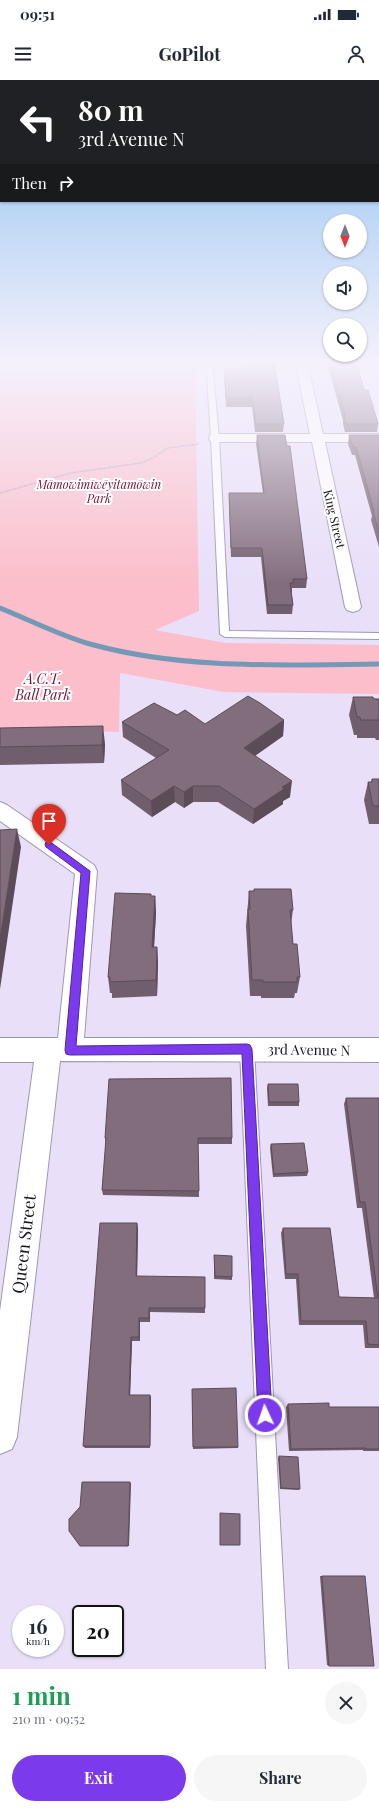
<!DOCTYPE html>
<html lang="en">
<head>
<meta charset="utf-8">
<style>
  :root { --surface:#fff; --page:#f6f6f7; --text:#1f2937; --muted:#747a83; --accent:#7c3aed }
  body { margin:0; font-family:"Playfair Display",serif; background:var(--page); color:var(--text); height:100vh; display:flex; flex-direction:column; font-size:15px; white-space:nowrap }
  * { box-sizing:border-box; margin:0 }
  p { font-size:13px; color:var(--muted) }
  .icon { flex:none; width:22px; height:22px; fill:none; stroke:currentColor; stroke-width:2; stroke-linecap:round; stroke-linejoin:round }
  .map { position:relative; height:1589px; overflow:hidden }
  .details { display:flex; flex-direction:column; background:var(--surface); flex:1 }
  .details>* { flex:none }
  .banner { position:absolute; left:0px; top:0px; width:379px; height:122px; box-shadow:0 1px 3px #0004; background:#202124; color:#fff; overflow:hidden }
  .needle { width:26px; rotate:180deg }
  .controls { position:absolute; left:323px; top:134px; display:grid; gap:8px }
  .controls a { display:grid; place-items:center; width:44px; height:44px; border-radius:50%; background:var(--surface); box-shadow:0 1px 3px #0004; font-size:20px }
  .speed { position:absolute; left:12px; top:1525px; display:flex; gap:8px; font-size:20px; font-weight:700; text-align:center }
  .speed>* { display:grid; place-content:center; width:52px; height:52px; border-radius:50%; background:var(--surface); box-shadow:0 1px 3px #0004; line-height:1 }
  .speed small { font-size:10px; font-weight:400 }
  .speed .limit { border:2px solid #111; border-radius:6px; background:#fff; color:#111 }
  .pin { position:absolute; display:grid; place-items:center; width:34px; height:34px; color:#fff; margin:-41px -17px; border-radius:50% 50% 50% 0; rotate:-45deg; box-shadow:0 0 4px #0007 }
  .pin .icon { rotate:45deg }
  .me { position:absolute; width:44px; margin:-22px; rotate:357deg; stroke-linejoin:round; filter:drop-shadow(0 0 3px #0008) }
  .turn { display:flex; align-items:center; gap:14px; height:84px; padding:0 12px; font-size:18px }
  .turn .icon { width:52px; height:52px; stroke-width:2.5 }
  .turn b { display:block; font-size:28px; line-height:34px }
  .then { display:flex; align-items:center; height:38px; padding:0 12px; background:#0003; gap:8px; font-size:15px }
  .round { display:grid; place-items:center; flex:none; width:42px; height:42px; border-radius:21px; background:var(--page) }
  .overview { display:flex; align-items:center; justify-content:space-between; height:68px; padding:0 12px }
  h1 { font-size:24px; font-weight:700; line-height:30px; color:#1e9e55 }
  .cta { display:flex; gap:8px; margin-top:auto; padding:8px 12px }
  .cta a { flex:1; height:46px; border-radius:24px; background:var(--accent); color:#fff; font-size:16px; font-weight:700; line-height:46px; text-align:center }
  .cta a+a { background:var(--page); color:var(--text) }
  .status { display:flex; justify-content:space-between; align-items:center; height:28px; padding:0 20px; background:var(--surface); direction:ltr }
  .status svg { height:11px; fill:currentColor }
  header { display:flex; justify-content:space-between; align-items:center; height:52px; padding:0 12px; background:var(--surface); font-size:18px; font-weight:700 }
  .map>svg:first-child { display:block }
  .green { fill:#fbbeca }
  .lines { fill:none; stroke-linecap:round; stroke-linejoin:round }
  .stream { stroke:#7499b7; stroke-width:5 }
  .lane-casing { stroke:#a097af; stroke-width:2 }
  .street-casing { stroke:#a097af; stroke-width:2 }
  .path { stroke:#a8a0b5; stroke-width:1.5; stroke-dasharray:1.5 1; stroke-linecap:butt }
  .lane { fill:#fff; fill-rule:evenodd }
  .street { fill:#fff; fill-rule:evenodd }
  .wall { fill:#705e6c }
  .shaded-wall { fill:#5b4c58 }
  .building { fill:#826d7d; stroke:#5b4c58 }
  .route { fill:#7c3aed; stroke:#51269a }
  .labels { text-anchor:middle; stroke-width:4; stroke-linejoin:round; paint-order:stroke }
  .far-park-label { font-size:12px; font-style:italic; fill:#701334; stroke:#fff }
  .far-street-label { font-size:12px; fill:#16131c; stroke:#fff }
  .park-label { font-size:14px; font-style:italic; fill:#701334; stroke:#fff }
  .street-label { font-size:14px; fill:#16131c; stroke:#fff }
  .near-street-label { font-size:17px; fill:#16131c; stroke:#fff }
</style>
</head>
<body>
<div class="status"><b>09:51</b><svg viewBox="0 0 49 12"><path d="M0 12V9h3v3zM5 12V6h3v6zM10 12V3h3v9zM15 12V0h3v12zM26 1h20v11H26zM47 4h2v5h-2z"/></svg></div>
<header><svg class="icon" aria-label="menu" viewBox="0 0 24 24"><path d="M4 6h16M4 12h16M4 18h16"/></svg>GoPilot<svg class="icon" aria-label="person" viewBox="0 0 24 24"><circle cx="12" cy="8" r="4"/><path d="M4 21q1-7 8-7t8 7"/></svg></header>
<div class="map">
<svg width="379" height="1589" viewBox="0 0 379 1589">
  <rect width="100%" height="100%" fill="#e9dff9"/>
  <!-- green -->
  <polygon class="green" points="0,281 195,281 199,531 155,550 226,563 379,565 379,614 224,612 120,593 119,652 0,648"/>
  <g class="lines">
    <!-- stream -->
    <path class="stream" d="M0,528C30,540 59,555 90,564C184,590 283,585 379,584"/>
    <defs>
      <g id="lane">
        <polygon points="206,281 212,281 219,358 229,551 379,553 379,559 225,557 220,554 211,358"/>
        <polygon points="247,963 252,965 254,969 288,1589 266,1589 240,969 242,965"/>
      </g>
      <g id="street">
        <polygon points="295,281 307,281 323,354 379,354 379,362 325,362 361,527 359,530 353,532 347,530 345,527 312,362 215,362 210,361 209,358 210,355 215,354 310,354"/>
        <polygon points="0,722 7,725 94,785 97,791 84,958 379,958 379,982 60,981 17,1357 12,1369 0,1374 0,1231 34,982 0,982 0,958 58,958 75,794 0,741"/>
      </g>
    </defs>
    <!-- lane casing -->
    <use href="#lane" class="lane-casing"/>
    <!-- street casing -->
    <use href="#street" class="street-casing"/>
    <!-- path -->
    <polyline class="path" points="0,413 71,393 141,383 153,378 168,368 199,364"/>
    <!-- lane -->
    <use href="#lane" class="lane"/>
    <!-- street -->
    <use href="#street" class="street"/>
  </g>
  <!-- wall -->
  <g class="wall">
    <polygon points="247,281 274,281 284,344 283,352 255,352 252,327 226,327 224,296 224,288 248,288"/>
    <polygon points="327,281 356,281 364,310 378,344 377,352 345,352 343,344 343,340 329,290"/>
    <polygon points="257,355 307,499 306,508 292,508 292,512 291,512 293,525 292,534 267,534 261,477 231,477 229,421 229,413 263,413 256,364"/>
    <polygon points="349,355 379,355 379,467 371,440 372,436 355,375 352,375 348,364"/>
    <polygon points="353,617 379,619 379,660 376,660 375,658 357,658 357,655 354,655 349,635"/>
    <polygon points="177,635 205,644 284,640 283,656 255,676 290,717 283,721 283,724 253,744 218,722 193,722 184,728 175,722 152,737 122,715 121,700 156,678 123,657 122,642"/>
    <polygon points="0,648 105,664 104,683 0,685"/>
    <polygon points="372,699 379,699 379,744 369,744 364,720 368,702 371,702"/>
    <polygon points="249,811 293,830 291,844 293,864 300,897 297,913 295,913 294,918 261,918 261,916 250,916 246,846"/>
    <polygon points="151,816 155,816 156,833 154,867 157,867 158,884 157,916 112,918 112,913 110,913 108,897"/>
    <polygon points="268,1004 299,1022 299,1026 268,1026 267,1008"/>
    <polygon points="346,1018 379,1018 379,1268 365,1268 363,1245 299,1245 296,1199 285,1199 281,1153 283,1148 339,1217 374,1218 362,1128 357,1128 344,1024"/>
    <polygon points="105,1058 232,1058 232,1064 198,1064 199,1117 103,1115 102,1110 106,1064"/>
    <polygon points="271,1064 308,1092 307,1096 273,1097 270,1068"/>
    <polygon points="137,1143 138,1149 137,1196 205,1228 205,1233 150,1232 150,1242 140,1242 140,1261 132,1261 130,1315 150,1315 151,1318 150,1368 85,1368 83,1366"/>
    <polygon points="214,1178 232,1197 232,1200 214,1199"/>
    <polygon points="192,1309 238,1367 238,1368 193,1369"/>
    <polygon points="288,1324 329,1327 379,1327 379,1371 363,1371 363,1370 289,1371 286,1327"/>
    <polygon points="279,1376 300,1409 298,1410 280,1409 278,1378"/>
    <polygon points="320,1496 365,1496 329,1586 327,1585"/>
  </g>
  <!-- shaded-wall -->
  <g class="shaded-wall">
    <polygon points="284,640 283,656 243,684 244,668"/>
    <polygon points="103,646 105,664 104,683 102,665"/>
    <polygon points="292,701 290,717 283,721 283,724 253,744 254,729 282,707"/>
    <polygon points="174,706 175,722 152,737 151,721"/>
    <polygon points="193,706 193,722 184,728 184,712"/>
    <polygon points="17,749 21,767 0,909 0,859"/>
    <polygon points="155,816 156,833 153,884 152,867"/>
    <polygon points="157,867 158,884 157,916 156,900"/>
    <polygon points="137,1143 138,1149 137,1201 136,1196"/>
    <polygon points="149,1228 150,1232 150,1242 149,1238"/>
    <polygon points="139,1238 140,1242 140,1261 139,1257"/>
    <polygon points="131,1257 132,1261 130,1318 129,1315"/>
    <polygon points="150,1315 151,1318 150,1368"/>
    <polygon points="130,1402 131,1404 129,1466 128,1466"/>
  </g>
  <!-- building -->
  <g class="building">
    <polygon points="249,281 274,281 284,344 256,344 253,318 226,318 224,288 250,288"/>
    <polygon points="330,281 356,281 364,310 368,310 378,344 346,344 344,335 345,335"/>
    <polygon points="257,355 285,355 287,366 290,366 307,499 293,499 293,503 290,503 293,525 268,525 262,468 231,468 229,413 264,413"/>
    <polygon points="349,355 379,355 379,453 373,431 374,431 356,367 353,367"/>
    <polygon points="248,616 260,623 284,640 244,668 292,701 282,707 284,709 254,729 219,706 193,706 184,712 174,706 151,721 121,700 169,670 122,642 154,623 177,635 185,630 205,644"/>
    <polygon points="353,617 373,617 374,619 379,619 379,640 361,640 360,637 357,637"/>
    <polygon points="103,646 102,665 0,667 0,648"/>
    <polygon points="372,699 379,699 379,726 373,726 368,702 372,702"/>
    <polygon points="17,749 0,859 0,750"/>
    <polygon points="254,809 291,809 293,830 290,830 293,864 297,864 300,897 297,897 297,902 263,902 263,900 252,900 248,829 250,829 249,811 254,811"/>
    <polygon points="115,813 151,814 151,816 155,816 152,867 157,867 156,900 110,902 110,897 108,897"/>
    <polygon points="231,998 232,1058 198,1058 199,1111 102,1110 106,1058 105,1058 109,999"/>
    <polygon points="268,1004 298,1004 299,1022 269,1022"/>
    <polygon points="346,1018 379,1018 379,1265 368,1264 366,1241 301,1241 298,1194 286,1194 283,1148 330,1148 339,1217 378,1218 365,1122 360,1122"/>
    <polygon points="304,1063 308,1092 274,1094 271,1064"/>
    <polygon points="100,1143 137,1143 136,1196 205,1197 205,1228 149,1228 149,1238 139,1238 139,1257 131,1257 129,1315 150,1315 150,1366 83,1366"/>
    <polygon points="214,1175 232,1176 232,1197 215,1196"/>
    <polygon points="236,1308 238,1367 193,1367 192,1309"/>
    <polygon points="329,1323 329,1327 379,1327 379,1369 366,1369 366,1368 291,1369 288,1324"/>
    <polygon points="279,1376 298,1377 300,1409 281,1408"/>
    <polygon points="82,1402 130,1402 128,1466 80,1466 69,1451 69,1439 80,1427"/>
    <polygon points="220,1433 240,1434 240,1465 220,1465"/>
    <polygon points="322,1496 365,1496 374,1586 329,1586"/>
  </g>
  <!-- sky -->
  <linearGradient id="sky" x2="0" y2="1"><stop stop-color="#8ac0ef"/><stop offset="0.56" stop-color="#f5f1fc"/><stop offset="1" stop-color="#f5f1fc" stop-opacity="0"/></linearGradient>
  <rect width="379" height="504" fill="url(#sky)"/>
  <!-- route -->
  <polygon class="route" points="49,761 90,791 76,966 247,964 250,965 252,969 272,1335 270,1339 265,1341 260,1339 258,1335 242,974 70,975 66,974 65,970 81,793 46,767 45,765 46,762"/>
  <g class="labels">
    <!-- far-park labels -->
    <g class="far-park-label">
      <text x="99" y="409">Māmowimīwēyitamōwin<tspan x="99" dy="14">Park</tspan></text>
    </g>
    <!-- far-street labels -->
    <g class="far-street-label">
      <text transform="translate(334 439) rotate(77)" y="4">King Street</text>
    </g>
    <!-- park labels -->
    <g class="park-label">
      <text x="43" y="604">A.C.T.<tspan x="43" dy="16">Ball Park</tspan></text>
    </g>
    <!-- street labels -->
    <g class="street-label">
      <text transform="translate(309 970) rotate(1)" y="5">3rd Avenue N</text>
    </g>
    <!-- near-street labels -->
    <g class="near-street-label">
      <text transform="translate(24 1164) rotate(-83)" y="6">Queen Street</text>
    </g>
  </g>
</svg>
<div class="controls">
<a><svg class="needle" viewBox="-14 -14 28 28"><path d="M0-13l5 13h-10z" fill="#e53935"/><path d="M0 13l5-13h-10z" fill="#747a83"/></svg></a>
<a><svg class="icon" aria-label="sound" viewBox="0 0 24 24"><path d="M4 9h4l5-4v14l-5-4H4zM17 9q2 3 0 6"/></svg></a>
<a><svg class="icon" aria-label="search" viewBox="0 0 24 24"><circle cx="10" cy="10" r="6"/><path d="M15 15l6 6"/></svg></a>
</div>
<div class="speed"><div>16<small>km/h</small></div><div class="limit">20</div></div>
<div class="pin" style="left:49px;top:765px;background:#d93025"><svg class="icon" aria-label="arrive" viewBox="0 0 24 24"><path d="M6 21V4h12l-3 4 3 4H6"/></svg></div>
<svg class="me" style="left:265px;top:1335px" viewBox="-20 -20 40 40"><circle r="17" fill="#7c3aed" stroke="#fff" stroke-width="3"/><path d="M0-11L8 9 0 5-8 9z" fill="#fff"/></svg>
<div class="banner">
<div class="turn"><svg class="icon" aria-label="left" viewBox="0 0 24 24"><path d="M17 20v-9H6M10 6l-5 5 5 5"/></svg><div><b>80 m</b>3rd Avenue N</div></div>
<div class="then">Then<svg class="icon" aria-label="right" viewBox="0 0 24 24"><path d="M7 20v-9h11M14 6l5 5-5 5"/></svg></div>
</div>
</div>
<section class="details">
<div class="overview"><div><h1>1 min</h1><p>210 m · 09:52</p></div><a class="round"><svg class="icon" aria-label="close" viewBox="0 0 24 24"><path d="M6 6l12 12M18 6L6 18"/></svg></a></div>
<div class="cta"><a>Exit</a><a>Share</a></div>
</section>
</body>
</html>
